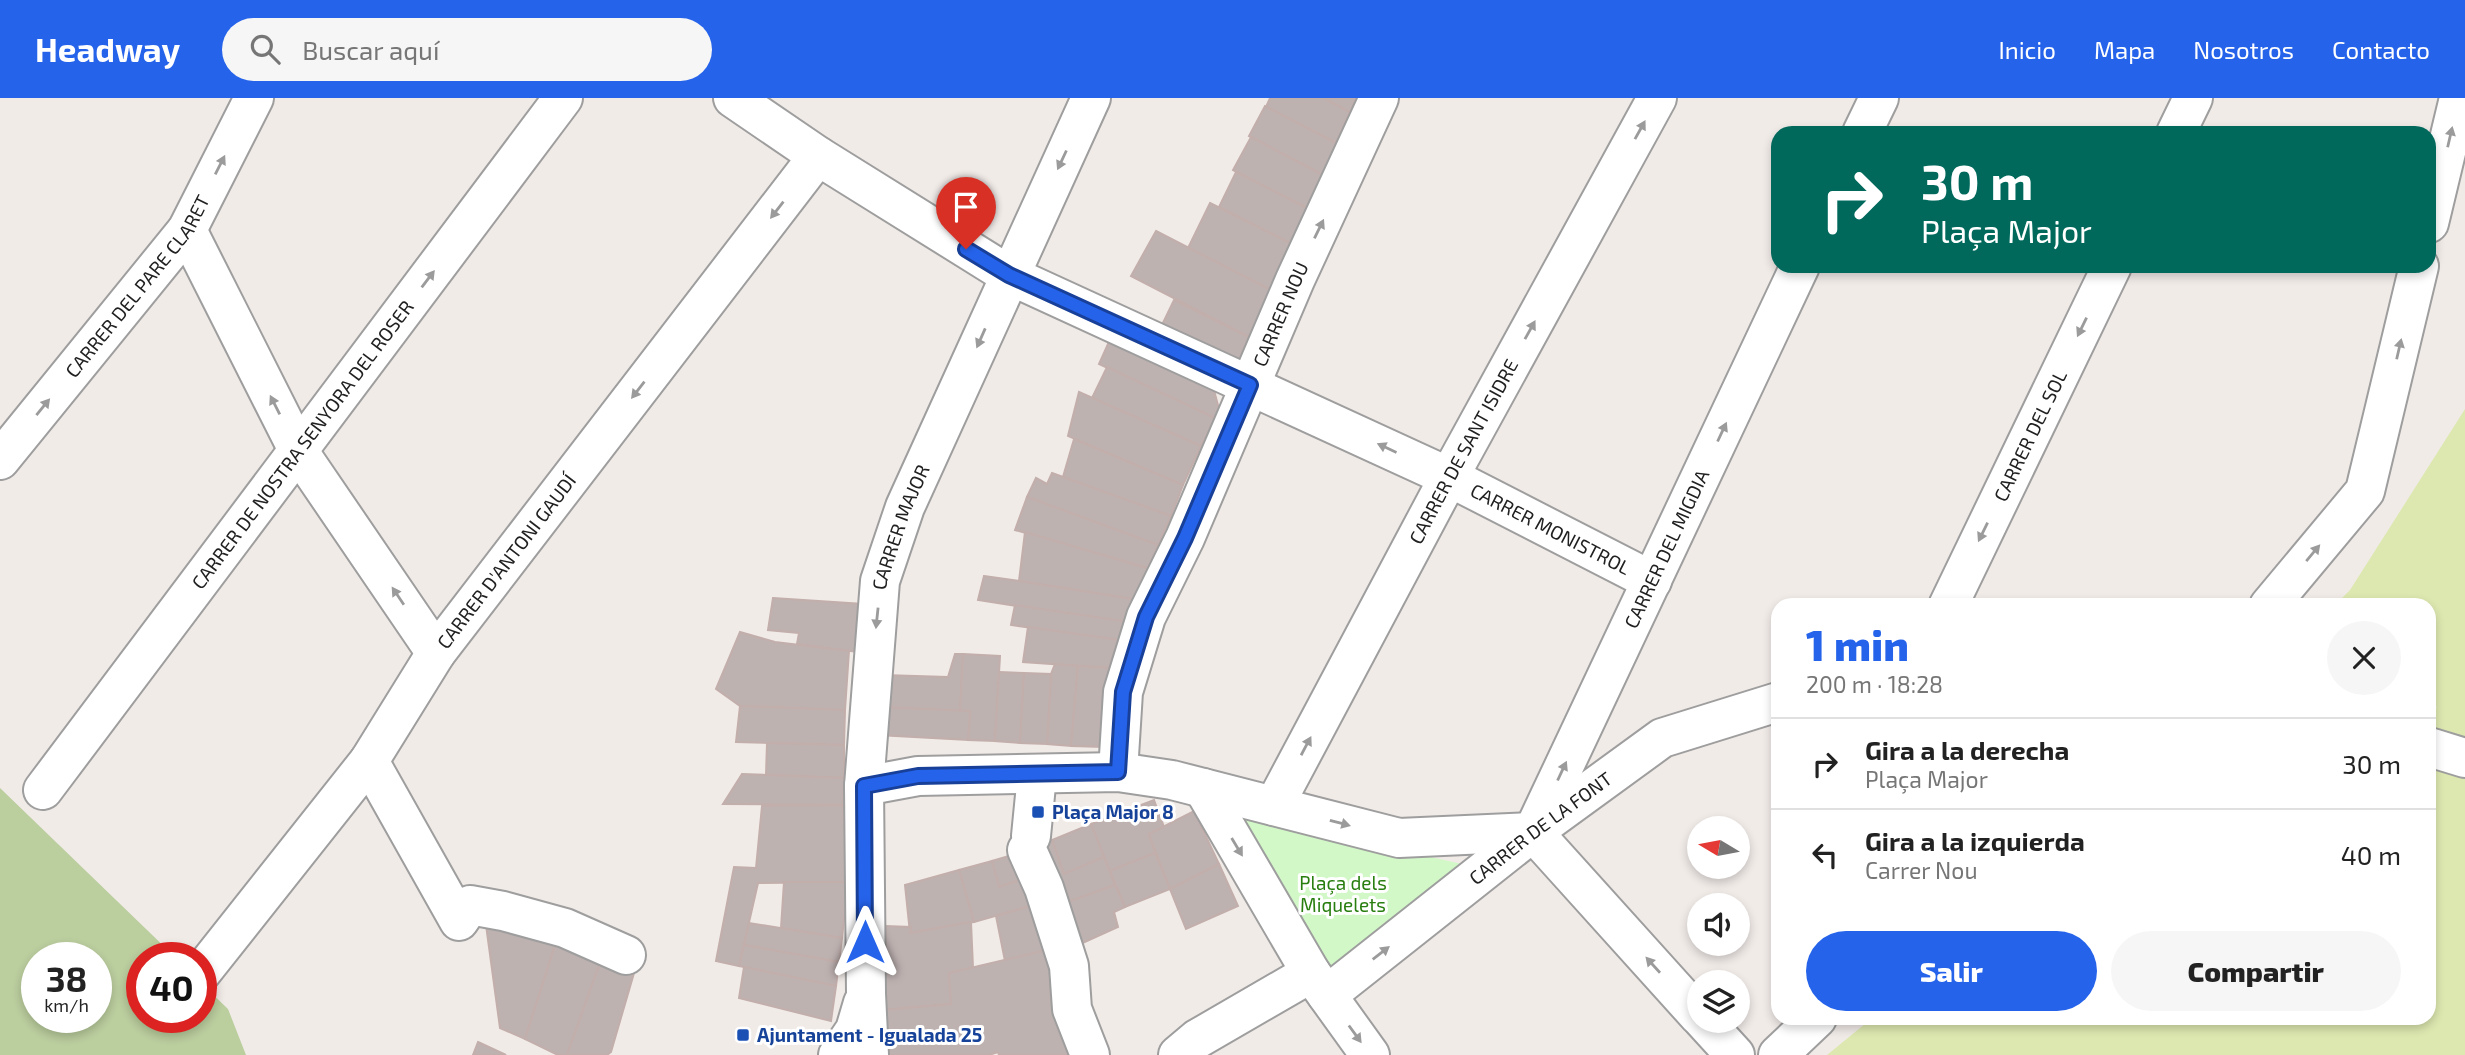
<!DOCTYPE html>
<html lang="es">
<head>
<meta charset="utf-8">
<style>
  :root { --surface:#fff; --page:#f6f6f6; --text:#222; --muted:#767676; --line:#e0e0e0; --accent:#2563eb }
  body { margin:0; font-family:"Exo 2",sans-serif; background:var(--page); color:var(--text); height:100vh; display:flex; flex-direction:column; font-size:26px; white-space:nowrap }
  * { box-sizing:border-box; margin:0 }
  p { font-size:23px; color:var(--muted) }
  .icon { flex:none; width:38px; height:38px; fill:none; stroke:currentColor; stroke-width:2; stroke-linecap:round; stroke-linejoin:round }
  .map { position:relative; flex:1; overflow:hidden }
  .sheet { position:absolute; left:1771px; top:500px; width:665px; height:427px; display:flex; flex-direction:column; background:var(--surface); border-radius:21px; box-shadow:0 4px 10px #0003 }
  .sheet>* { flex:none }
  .guide { position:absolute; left:1771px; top:28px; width:665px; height:147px; border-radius:21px; box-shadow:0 4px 10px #0003; background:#00695c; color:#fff; overflow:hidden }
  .needle { width:46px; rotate:280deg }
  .fabs { position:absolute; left:1687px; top:718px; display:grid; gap:14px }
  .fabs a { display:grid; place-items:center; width:63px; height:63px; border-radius:50%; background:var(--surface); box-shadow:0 4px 10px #0003; font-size:35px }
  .speed { position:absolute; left:21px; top:844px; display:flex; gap:14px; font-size:35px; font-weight:700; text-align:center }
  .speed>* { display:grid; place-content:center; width:91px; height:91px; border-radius:50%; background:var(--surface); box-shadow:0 4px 10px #0003; line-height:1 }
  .speed small { font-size:18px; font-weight:400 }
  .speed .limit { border:10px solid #d22; background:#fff; color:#111 }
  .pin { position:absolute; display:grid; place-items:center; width:60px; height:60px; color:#fff; margin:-72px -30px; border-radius:50% 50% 50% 0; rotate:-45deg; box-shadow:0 0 7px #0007 }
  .pin .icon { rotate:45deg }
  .me { position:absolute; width:77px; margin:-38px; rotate:0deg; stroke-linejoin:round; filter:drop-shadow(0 0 5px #0008) }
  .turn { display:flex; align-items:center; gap:24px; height:147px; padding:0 35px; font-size:32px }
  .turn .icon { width:91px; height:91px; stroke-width:2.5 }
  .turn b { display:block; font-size:49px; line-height:60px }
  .round { display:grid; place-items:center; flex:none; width:74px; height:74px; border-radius:37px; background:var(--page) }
  .summary { display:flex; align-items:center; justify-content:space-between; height:119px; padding:0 35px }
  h1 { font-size:42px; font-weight:800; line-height:52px; color:var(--accent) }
  .cta { display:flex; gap:14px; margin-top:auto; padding:14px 35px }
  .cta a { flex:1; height:80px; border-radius:42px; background:var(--accent); color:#fff; font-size:28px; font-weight:800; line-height:80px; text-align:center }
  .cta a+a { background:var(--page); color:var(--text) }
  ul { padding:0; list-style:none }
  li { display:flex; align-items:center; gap:21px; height:91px; padding:0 35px; border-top:2px solid var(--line) }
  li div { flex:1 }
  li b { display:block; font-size:26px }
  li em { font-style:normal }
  header { display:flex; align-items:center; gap:42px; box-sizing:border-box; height:98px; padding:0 35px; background:var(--accent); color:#fff }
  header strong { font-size:33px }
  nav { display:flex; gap:38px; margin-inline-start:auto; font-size:24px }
  .search { width:490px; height:63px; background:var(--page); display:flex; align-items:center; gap:18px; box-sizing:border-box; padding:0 24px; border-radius:38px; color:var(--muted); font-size:26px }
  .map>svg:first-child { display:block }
  .grass { fill:#dde8b0 }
  .forest { fill:#bbce9e; fill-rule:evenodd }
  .park { fill:#d3f8c8 }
  .building { fill:#beb2b1; stroke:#c2aeab; stroke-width:2 }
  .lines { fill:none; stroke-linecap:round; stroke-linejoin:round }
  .minor-casing { stroke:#9e9e9e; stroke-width:42 }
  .minor { stroke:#fff; stroke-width:38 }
  .oneway { fill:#9b9b9b }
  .route-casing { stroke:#184099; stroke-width:18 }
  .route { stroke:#2563eb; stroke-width:12 }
  .transit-dot { fill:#1a4fb4; stroke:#fff; stroke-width:2.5 }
  .labels { text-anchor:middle; stroke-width:6; stroke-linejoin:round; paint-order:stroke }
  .street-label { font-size:19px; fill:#212121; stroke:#fff }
  .transit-label { font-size:19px; font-weight:bold; fill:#164399; stroke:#fff; text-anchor:start }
  .park-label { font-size:19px; fill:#297e10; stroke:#fff }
</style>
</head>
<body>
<header>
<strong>Headway</strong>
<div class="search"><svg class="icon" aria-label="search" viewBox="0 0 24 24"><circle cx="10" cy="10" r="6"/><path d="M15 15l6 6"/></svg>Buscar aquí</div>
<nav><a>Inicio</a><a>Mapa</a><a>Nosotros</a><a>Contacto</a></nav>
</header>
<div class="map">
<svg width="2465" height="957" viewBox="0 0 2465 957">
  <rect width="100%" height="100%" fill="#f1ebe8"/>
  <!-- grass -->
  <polygon class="grass" points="2465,311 2465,957 1827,957 1871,921 2429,920 2429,620 2437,609 2429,606 2429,508 2335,507 2350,492"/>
  <!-- forest -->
  <path class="forest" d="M0,690L175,859H142V919H201V885L228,911L246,957H0ZM37,859H96V919H37Z"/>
  <!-- park -->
  <polygon class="park" points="1226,713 1471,768 1330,877"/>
  <!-- building -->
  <g class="building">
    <polygon points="1270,0 1324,0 1350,14 1336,45 1266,9"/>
    <polygon points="1324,0 1356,0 1350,14"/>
    <polygon points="1265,8 1336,45 1323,77 1249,38"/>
    <polygon points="1251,39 1323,77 1307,110 1233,72"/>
    <polygon points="1236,74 1307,110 1292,146 1219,109"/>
    <polygon points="1210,105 1292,146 1271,192 1188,150"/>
    <polygon points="1156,133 1271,192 1249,239 1131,178"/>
    <polygon points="1174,202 1249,239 1235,271 1159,233"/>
    <polygon points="1112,237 1212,285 1219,311 1215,320 1099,266"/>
    <polygon points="1107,269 1215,320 1201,348 1092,300"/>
    <polygon points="1079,294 1201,348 1183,387 1068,338"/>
    <polygon points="1074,341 1183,387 1171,418 1063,379"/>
    <polygon points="1052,375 1171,418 1158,447 1027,399 1036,380 1047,386"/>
    <polygon points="1027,399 1158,447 1148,470 1015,432"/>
    <polygon points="1025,434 1150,471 1139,502 1019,483"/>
    <polygon points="984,478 1019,483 1139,502 1128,525 978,502"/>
    <polygon points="773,500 863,506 857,554 797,546 799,535 768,532"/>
    <polygon points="1015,507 1123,523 1119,542 1011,527"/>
    <polygon points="1028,529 1119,542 1109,570 1023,564"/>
    <polygon points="740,534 775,544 849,553 845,612 740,608 716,591"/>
    <polygon points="955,556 963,556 960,613 880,609 884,577 948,579"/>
    <polygon points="963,556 1000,558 995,643 968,642 970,613 960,613"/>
    <polygon points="1055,566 1078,568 1071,648 1047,646 1051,576"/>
    <polygon points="1078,568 1109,570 1104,649 1071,648"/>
    <polygon points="999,574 1024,575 1020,645 995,643"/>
    <polygon points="1024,575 1051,576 1047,646 1020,645"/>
    <polygon points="740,608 845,612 844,647 736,644"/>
    <polygon points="880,609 970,613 968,642 878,637"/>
    <polygon points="767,645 844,647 844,680 766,677"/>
    <polygon points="742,676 844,680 843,707 723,706"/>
    <polygon points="1154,702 1164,729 1149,736 1155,755 1110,773 1091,726"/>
    <polygon points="843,707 848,784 758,785 739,868 716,863 734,769 756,770 762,708"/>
    <polygon points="1194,713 1219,766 1170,791 1149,736"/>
    <polygon points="1091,726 1104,759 1064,776 1052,742"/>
    <polygon points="1052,742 1064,776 1104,759 1115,787 1057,808 1032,750"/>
    <polygon points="1019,755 1026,780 999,789 992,763"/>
    <polygon points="1155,755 1170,791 1125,809 1110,773"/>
    <polygon points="992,763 999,789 1026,780 1034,807 974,824 959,772"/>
    <polygon points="1219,766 1238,808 1186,831 1170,791"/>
    <polygon points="959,772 974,824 910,835 905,787"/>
    <polygon points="784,784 848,784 842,840 781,830"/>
    <polygon points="1115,787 1125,809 1114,814 1118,829 1067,852 1057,808"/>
    <polygon points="1034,807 1051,851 1005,863 996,818"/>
    <polygon points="971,824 973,870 949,875 951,906 884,912 886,828 911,829 910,835"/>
    <polygon points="749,825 842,840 839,864 744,847"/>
    <polygon points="486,827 556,844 525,941 500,930"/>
    <polygon points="556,844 601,862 567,957 558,957 525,941"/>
    <polygon points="744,847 839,864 836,888 739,868"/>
    <polygon points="1051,851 1060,877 1058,929 1070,957 999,957 998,954 989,957 883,957 884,912 951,906 949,875"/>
    <polygon points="601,862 634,875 611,954 607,957 567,957"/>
    <polygon points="744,869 836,888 831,923 739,900"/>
    <polygon points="478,944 506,957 473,957"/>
  </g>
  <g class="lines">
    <defs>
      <g id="minor">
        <path id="s1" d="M733,0L818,58L1009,177L1449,379L1652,483"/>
        <polyline points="1862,35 1879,0"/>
        <polyline points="2176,35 2193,0"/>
        <polyline points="2429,125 2459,0"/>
        <polyline points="187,132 299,354 436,555"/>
        <path id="s2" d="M0,362L187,132L254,0"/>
        <path id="s3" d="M1948,508L2112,168"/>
        <polyline points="2269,508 2365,393 2419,168"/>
        <polyline points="2429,649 2465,660"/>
        <polyline points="369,663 459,823 470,807 503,813 565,830 626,857"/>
        <path id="s4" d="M1118,674L1123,594L1146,519L1185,440L1295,182L1379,0"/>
        <polyline points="864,688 918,678 1118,674 1172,682 1399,740 1533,734"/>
        <polyline points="1203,690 1311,875 1370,957"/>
        <path id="s5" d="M43,692L563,0"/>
        <path id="s6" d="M1274,708L1449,379L1657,0"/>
        <path id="s7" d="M1533,734L1800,168"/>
        <polyline points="1533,734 1699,918"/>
        <polyline points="1031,738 1037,677"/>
        <polyline points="1027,752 1044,790 1069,868 1072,911 1090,957"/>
        <path id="s8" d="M201,875L369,663L436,555L818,58"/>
        <path id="s9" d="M1327,897L1533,734L1662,640L1778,604"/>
        <polyline points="1703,922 1735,957"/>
        <polyline points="838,957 855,932 863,905"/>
        <path id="s10" d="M869,957L866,896L864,688L880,483L905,409L1091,0"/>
        <polyline points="1178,957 1197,941 1311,875"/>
        <polyline points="1778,957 1817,920"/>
      </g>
    </defs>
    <!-- minor casing -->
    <use href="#minor" class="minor-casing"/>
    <!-- minor -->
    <use href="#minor" class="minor"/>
  </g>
  <!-- one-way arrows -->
  <defs><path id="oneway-solid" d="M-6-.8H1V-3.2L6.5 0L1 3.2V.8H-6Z" transform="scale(1.75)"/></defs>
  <g class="oneway">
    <use href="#oneway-solid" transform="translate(1640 32) rotate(-61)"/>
    <use href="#oneway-solid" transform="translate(2450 39) rotate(-77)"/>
    <use href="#oneway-solid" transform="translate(1062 62) rotate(115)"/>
    <use href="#oneway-solid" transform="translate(220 67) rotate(-63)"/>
    <use href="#oneway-solid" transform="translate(777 112) rotate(128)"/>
    <use href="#oneway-solid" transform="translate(1319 131) rotate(-64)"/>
    <use href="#oneway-solid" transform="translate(428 181) rotate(-53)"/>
    <use href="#oneway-solid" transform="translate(2082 229) rotate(116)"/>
    <use href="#oneway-solid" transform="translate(1530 232) rotate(-61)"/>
    <use href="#oneway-solid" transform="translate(981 240) rotate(114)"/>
    <use href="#oneway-solid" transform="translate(2399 251) rotate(-77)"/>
    <use href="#oneway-solid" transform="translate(638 292) rotate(128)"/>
    <use href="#oneway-solid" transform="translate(275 307) rotate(-117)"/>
    <use href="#oneway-solid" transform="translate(43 309) rotate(-51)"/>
    <use href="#oneway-solid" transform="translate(1722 334) rotate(-65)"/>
    <use href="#oneway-solid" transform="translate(1387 350) rotate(-155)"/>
    <use href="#oneway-solid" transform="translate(1983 434) rotate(116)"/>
    <use href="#oneway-solid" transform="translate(2313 455) rotate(-50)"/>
    <use href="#oneway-solid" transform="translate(398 498) rotate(-124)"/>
    <use href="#oneway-solid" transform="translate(877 520) rotate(96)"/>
    <use href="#oneway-solid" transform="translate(1306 648) rotate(-62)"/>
    <use href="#oneway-solid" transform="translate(1562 673) rotate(-65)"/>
    <use href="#oneway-solid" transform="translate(1340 725) rotate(15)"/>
    <use href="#oneway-solid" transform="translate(1237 749) rotate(59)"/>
    <use href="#oneway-solid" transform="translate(1381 855) rotate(-38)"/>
    <use href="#oneway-solid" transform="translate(1653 867) rotate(-132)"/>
    <use href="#oneway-solid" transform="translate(1355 936) rotate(54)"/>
  </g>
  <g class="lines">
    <defs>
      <polyline id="route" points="865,844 864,688 918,678 1118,674 1123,594 1146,519 1185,440 1250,287 1009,177 966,151"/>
    </defs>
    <!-- route casing -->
    <use href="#route" class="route-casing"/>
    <!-- route -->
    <use href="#route" class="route"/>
  </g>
  <!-- markers -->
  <g class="transit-dot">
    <rect x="1031" y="707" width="14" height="14" rx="3.5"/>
    <rect x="736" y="930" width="14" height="14" rx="3.5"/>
  </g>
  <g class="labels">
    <!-- street labels -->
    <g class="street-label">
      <text dy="7" stroke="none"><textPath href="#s2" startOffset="222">CARRER DEL PARE CLARET</textPath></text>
      <text dy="7" stroke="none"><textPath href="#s4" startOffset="490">CARRER NOU</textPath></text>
      <text dy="7" stroke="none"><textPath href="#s3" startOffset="189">CARRER DEL SOL</textPath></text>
      <text dy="7" stroke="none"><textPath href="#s5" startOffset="432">CARRER DE NOSTRA SENYORA DEL ROSER</textPath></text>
      <text dy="7" stroke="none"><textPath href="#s6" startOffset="402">CARRER DE SANT ISIDRE</textPath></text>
      <text dy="7" stroke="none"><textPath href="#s10" startOffset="532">CARRER MAJOR</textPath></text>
      <text dy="7" stroke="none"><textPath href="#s1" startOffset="926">CARRER MONISTROL</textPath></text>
      <text dy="7" stroke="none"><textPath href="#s7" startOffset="313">CARRER DEL MIGDIA</textPath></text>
      <text dy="7" stroke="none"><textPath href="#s8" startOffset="513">CARRER D'ANTONI GAUDÍ</textPath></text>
      <text dy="7" stroke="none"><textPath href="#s9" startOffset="271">CARRER DE LA FONT</textPath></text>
    </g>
    <!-- transit labels -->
    <g class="transit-label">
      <text x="1052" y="721">Plaça Major 8</text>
      <text x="757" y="944">Ajuntament - Igualada 25</text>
    </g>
    <!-- park labels -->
    <g class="park-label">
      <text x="1343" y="792">Plaça dels<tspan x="1343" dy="22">Miquelets</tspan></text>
    </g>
  </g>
</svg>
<div class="fabs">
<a><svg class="needle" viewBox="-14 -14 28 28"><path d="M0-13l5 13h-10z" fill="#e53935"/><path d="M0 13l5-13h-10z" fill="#767676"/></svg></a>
<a><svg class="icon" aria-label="sound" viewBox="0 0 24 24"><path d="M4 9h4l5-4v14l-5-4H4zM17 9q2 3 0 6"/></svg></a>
<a><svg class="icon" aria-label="layers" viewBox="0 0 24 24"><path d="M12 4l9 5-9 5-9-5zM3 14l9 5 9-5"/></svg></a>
</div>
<div class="speed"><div>38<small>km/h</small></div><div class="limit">40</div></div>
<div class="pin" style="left:966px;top:151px;background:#d93025"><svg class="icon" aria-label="arrive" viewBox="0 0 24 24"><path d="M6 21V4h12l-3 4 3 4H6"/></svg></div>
<svg class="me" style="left:865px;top:844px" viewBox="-20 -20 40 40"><path d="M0-17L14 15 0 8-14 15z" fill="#2563eb" stroke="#fff" stroke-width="4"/></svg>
<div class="guide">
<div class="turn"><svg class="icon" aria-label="right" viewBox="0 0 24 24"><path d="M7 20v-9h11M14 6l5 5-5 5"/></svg><div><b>30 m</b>Plaça Major</div></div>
</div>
<section class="sheet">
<div class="summary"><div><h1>1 min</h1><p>200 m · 18:28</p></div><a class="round"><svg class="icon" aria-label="close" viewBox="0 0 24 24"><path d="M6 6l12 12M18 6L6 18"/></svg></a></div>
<ul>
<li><svg class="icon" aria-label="right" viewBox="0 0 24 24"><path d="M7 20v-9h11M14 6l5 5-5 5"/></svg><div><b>Gira a la derecha</b><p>Plaça Major</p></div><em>30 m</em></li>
<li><svg class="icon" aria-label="left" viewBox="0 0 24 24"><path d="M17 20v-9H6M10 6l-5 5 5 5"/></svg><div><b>Gira a la izquierda</b><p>Carrer Nou</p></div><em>40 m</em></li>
</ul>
<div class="cta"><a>Salir</a><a>Compartir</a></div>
</section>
</div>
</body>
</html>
